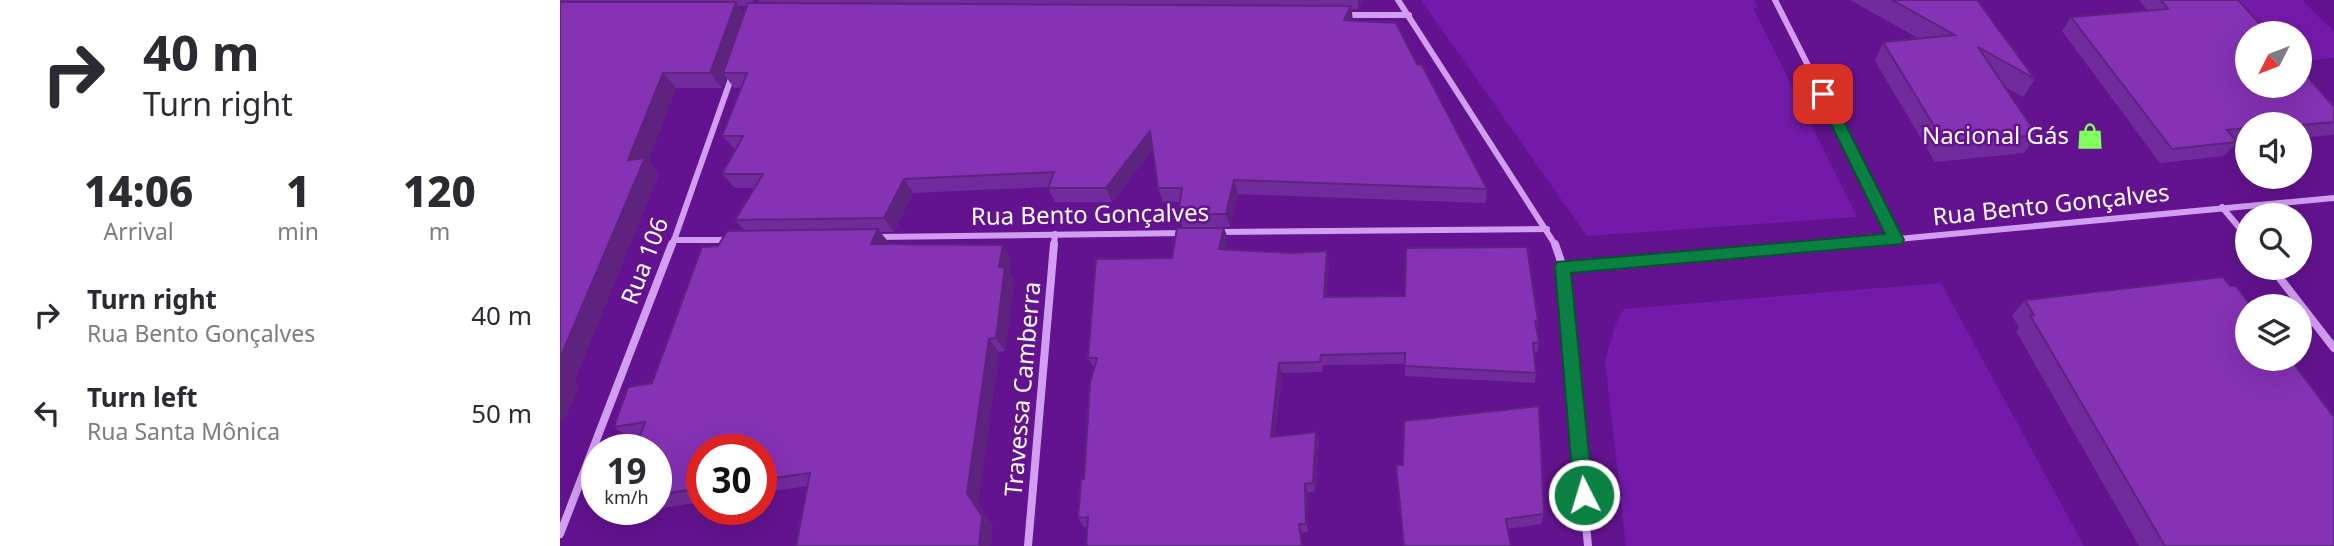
<!DOCTYPE html>
<html lang="en">
<head>
<meta charset="utf-8">
<style>
  :root { --surface:#fff; --page:#f7f7f7; --text:#2b2b33; --muted:#7c7c81 }
  body { margin:0; font-family:"Noto Sans",sans-serif; background:var(--page); color:var(--text); height:100vh; display:flex; flex-direction:column; font-size:26px; white-space:nowrap }
  * { box-sizing:border-box; margin:0 }
  p { font-size:23px; color:var(--muted) }
  .icon { flex:none; width:38px; height:38px; fill:none; stroke:currentColor; stroke-width:2; stroke-linecap:round; stroke-linejoin:round }
  .map { position:relative; flex:1; overflow:hidden }
  .sheet { display:flex; flex-direction:column; background:var(--surface); width:560px }
  .sheet>* { flex:none }
  .top-card { background:#fff; color:var(--text); overflow:hidden }
  .needle { width:46px; rotate:228deg }
  .buttons { position:absolute; left:1675px; top:21px; display:grid; gap:14px }
  .buttons a { display:grid; place-items:center; width:77px; height:77px; border-radius:50%; background:var(--surface); box-shadow:0 7px 28px #0002; font-size:35px }
  .speed { position:absolute; left:21px; top:434px; display:flex; gap:14px; font-size:35px; font-weight:700; text-align:center }
  .speed>* { display:grid; place-content:center; width:91px; height:91px; border-radius:50%; background:var(--surface); box-shadow:0 7px 28px #0002; line-height:1 }
  .speed small { font-size:18px; font-weight:400 }
  .speed .limit { border:10px solid #d22; background:#fff; color:#111 }
  .pin { position:absolute; display:grid; place-items:center; width:60px; height:60px; color:#fff; margin:-30px; border-radius:14px; box-shadow:0 4px 10px #0006 }
  .me { position:absolute; width:77px; margin:-38px; rotate:355deg; stroke-linejoin:round; filter:drop-shadow(0 0 5px #0008) }
  .turn { display:flex; align-items:center; gap:24px; height:147px; padding:0 28px; font-size:32px }
  .turn .icon { width:91px; height:91px; stroke-width:2.5 }
  .turn b { display:block; font-size:49px; line-height:60px }
  .eta { display:flex; justify-content:space-evenly; align-items:center; height:119px; text-align:center }
  .eta b { font-size:42px; font-weight:800; line-height:49px }
  ul { padding:0; list-style:none }
  li { display:flex; align-items:center; gap:21px; height:98px; padding:0 28px }
  li div { flex:1 }
  li b { display:block; font-size:26px }
  li em { font-style:normal }
  main { display:flex; flex:1; min-height:0 }
  .map>svg:first-child { display:block }
  .green { fill:#741aaa }
  .lines { fill:none; stroke-linecap:round; stroke-linejoin:round }
  .street-far1 { stroke:#d29ef1; stroke-width:6 }
  .street { stroke:#d29ef1; stroke-width:8 }
  .wall { fill:#722b9c; fill-rule:evenodd }
  .shaded-wall { fill:#5d237f }
  .building { fill:#8532b5; stroke:#5d237f; stroke-width:2 }
  .route { fill:#0b8043; stroke:#07532c; stroke-width:2 }
  .labels { text-anchor:middle; stroke-width:5; stroke-linejoin:round; paint-order:stroke }
  .poi-label { font-size:24px; fill:#fff; stroke:#63138f; text-anchor:end }
  .street-label { font-size:24px; fill:#fff; stroke:#63138f }
</style>
</head>
<body>
<main>
<section class="sheet">
<div class="top-card">
<div class="turn"><svg class="icon" aria-label="right" viewBox="0 0 24 24"><path d="M7 20v-9h11M14 6l5 5-5 5"/></svg><div><b>40 m</b>Turn right</div></div>
</div>
<div class="eta">
<div><b>14:06</b><p>Arrival</p></div>
<div><b>1</b><p>min</p></div>
<div><b>120</b><p>m</p></div>
</div>
<ul>
<li><svg class="icon" aria-label="right" viewBox="0 0 24 24"><path d="M7 20v-9h11M14 6l5 5-5 5"/></svg><div><b>Turn right</b><p>Rua Bento Gonçalves</p></div><em>40 m</em></li>
<li><svg class="icon" aria-label="left" viewBox="0 0 24 24"><path d="M17 20v-9H6M10 6l-5 5 5 5"/></svg><div><b>Turn left</b><p>Rua Santa Mônica</p></div><em>50 m</em></li>
</ul>
</section>
<div class="map">
<svg width="1774" height="546" viewBox="0 0 1774 546">
  <rect width="100%" height="100%" fill="#63138f"/>
  <!-- green -->
  <g class="green">
    <polygon points="861,0 1193,0 1198,7 1193,8 1297,217 1027,236"/>
    <polygon points="1662,0 1742,0 1774,32 1774,58 1740,61 1740,33 1692,33"/>
    <polygon points="1381,283 1524,546 1066,546 1045,361 1056,323 1064,309"/>
  </g>
  <g class="lines">
    <!-- street-far1 -->
    <g class="street-far1">
      <polyline points="838,0 996,246"/>
      <polyline points="1215,0 1336,240"/>
      <polyline points="785,15 849,15"/>
      <polyline points="1662,207 1687,237"/>
      <polyline points="658,232 987,229"/>
      <polyline points="318,237 625,233"/>
      <polyline points="114,240 170,240"/>
      <polyline points="112,246 173,73"/>
      <polyline points="494,246 495,234"/>
      <polyline points="1263,246 1774,198"/>
    </g>
    <!-- street -->
    <g class="street">
      <polyline points="995,244 1003,267 1028,546"/>
      <polyline points="1003,267 1285,244"/>
      <polyline points="1712,268 1774,348"/>
      <polyline points="0,534 112,244"/>
      <polyline points="468,546 494,244"/>
    </g>
  </g>
  <!-- wall -->
  <g class="wall">
    <path d="M0,0H193L192,3H201L198,0H803L798,9H792V21L857,64L927,189L926,203L678,194L670,227L623,228L618,214L620,202H603L598,188L593,149L552,202H495L488,188V187L353,193L334,232H320L329,243L328,244L451,259L449,273L454,280L445,351L439,352L418,504L433,526L248,486L201,493V450H142V502L96,509V450L79,437L72,439L54,427L92,383L158,246L185,231L175,220L194,188H175L162,174L176,150L162,136L181,88H174L166,77L162,88H116L88,161L99,173L14,382L19,386L5,419L0,420ZM178,6H187L184,14Z"/>
    <polygon points="1290,0 1417,0 1475,79 1463,97 1445,87 1477,135 1464,153 1375,162 1315,61 1323,42 1358,38"/>
    <polygon points="1579,0 1678,0 1774,107 1774,134 1772,135 1740,138 1740,124 1687,124 1687,141 1677,142 1664,156 1600,163 1502,31 1511,17 1588,11"/>
    <polygon points="664,228 668,239 665,249 769,262 766,297 978,321 977,330 979,342 977,352 974,353 976,373 975,383 845,376 845,364 763,365 762,372 722,373 715,436 759,441 755,491 748,493 748,532 742,533 524,527 518,518 524,479 534,368 528,358 612,258"/>
    <polygon points="1465,300 1774,546 1579,546 1456,331 1459,328 1452,315"/>
    <polygon points="836,465 984,514 981,524 948,529"/>
    <polygon points="71,509 91,509 75,512"/>
  </g>
  <!-- shaded-wall -->
  <g class="shaded-wall">
    <polygon points="798,0 803,0 798,9"/>
    <polygon points="176,2 187,18 163,73 166,77 162,88 150,73"/>
    <polygon points="791,6 793,20 784,20"/>
    <polygon points="103,73 116,88 88,161 99,173 14,382 19,386 5,419 0,420 0,358 68,160"/>
    <polygon points="590,131 595,146 552,202 546,188"/>
    <polygon points="344,179 353,193 334,232 324,218"/>
    <polygon points="674,180 678,194 670,227 666,214"/>
    <polygon points="664,228 668,239 663,260 659,249"/>
    <polygon points="318,229 329,243 321,258 311,244"/>
    <polygon points="443,245 451,259 449,273 454,280 445,351 436,338 439,267"/>
    <polygon points="767,251 769,262 766,307 764,297"/>
    <polygon points="429,339 439,352 418,504 433,526 431,546 419,546 407,493"/>
    <polygon points="719,363 722,373 714,446 711,437"/>
    <polygon points="756,432 759,441 755,491 753,483"/>
    <polygon points="745,484 748,493 748,532 746,524"/>
    <polygon points="739,524 742,533 743,546 742,546"/>
  </g>
  <!-- building -->
  <g class="building">
    <polygon points="1332,0 1417,0 1475,79 1418,47 1477,135 1385,144 1323,42 1395,35"/>
    <polygon points="1601,0 1678,0 1708,33 1687,33 1687,86 1740,86 1740,68 1774,107 1774,122 1740,125 1687,124 1687,128 1667,130 1677,142 1612,149 1511,17 1608,9"/>
    <polygon points="0,2 176,2 150,73 103,73 68,160 85,158 0,358"/>
    <polygon points="188,3 791,6 784,20 836,23 857,64 862,65 927,189 674,180 666,214 618,214 622,188 598,188 590,131 546,188 488,188 494,172 344,179 324,218 175,220 203,174 162,174 183,136 162,136 187,73 163,73"/>
    <polygon points="617,228 664,228 659,249 730,253 767,251 764,297 845,296 846,248 967,247 978,321 975,321 979,342 973,343 976,373 845,366 845,353 761,355 760,362 719,363 711,437 756,432 753,483 745,484 746,524 739,524 742,546 526,546 528,517 518,518 521,479 524,479 530,382 537,358 528,358 536,259 612,258"/>
    <polygon points="318,229 311,244 443,245 439,267 445,267 436,338 429,339 407,493 422,516 419,546 236,546 250,473 201,480 201,450 142,450 142,488 96,495 96,450 75,450 85,422 54,427 68,387 92,383 142,247 158,246 167,231"/>
    <polygon points="1663,277 1670,286 1676,286 1691,306 1687,306 1687,359 1730,359 1774,417 1774,546 1605,546 1470,315 1474,315 1465,300"/>
    <polygon points="979,406 984,514 946,519 951,546 844,546 836,465 843,465 844,421"/>
  </g>
  <!-- route -->
  <polygon class="route" points="1263,90 1270,94 1344,240 1341,244 1011,273 1033,495 1030,501 1024,504 1017,501 1014,495 995,267 997,262 1325,234 1256,94"/>
  <!-- icons -->
  <defs>
    <symbol id="shop-bare" viewBox="-9 -9 18 18"><path d="M-5-2.5h2.3a2.7 3.5 0 0 1 5.4 0H5L5.5 6h-11ZM-1.5-2.5h3a1.5 2.3 0 0 0-3 0Z" fill="#80ff5e" stroke="#63138f" stroke-width="2.5" paint-order="stroke"/></symbol>
  </defs>
  <g fill-rule="evenodd">
    <use href="#shop-bare" x="1511" y="117" width="38" height="38"/>
  </g>
  <g class="labels">
    <!-- poi labels -->
    <g class="poi-label">
      <text x="1509" y="144">Nacional Gás</text>
    </g>
    <!-- street labels -->
    <g class="street-label">
      <text transform="translate(1491 205) rotate(-6)" y="8">Rua Bento Gonçalves</text>
      <text transform="translate(530 215) rotate(-1)" y="8">Rua Bento Gonçalves</text>
      <text transform="translate(85 261) rotate(-69)" y="8">Rua 106</text>
      <text transform="translate(463 389) rotate(-85)" y="8">Travessa Camberra</text>
    </g>
  </g>
</svg>
<div class="buttons">
<a><svg class="needle" viewBox="-14 -14 28 28"><path d="M0-13l5 13h-10z" fill="#e53935"/><path d="M0 13l5-13h-10z" fill="#7c7c81"/></svg></a>
<a><svg class="icon" aria-label="sound" viewBox="0 0 24 24"><path d="M4 9h4l5-4v14l-5-4H4zM17 9q2 3 0 6"/></svg></a>
<a><svg class="icon" aria-label="search" viewBox="0 0 24 24"><circle cx="10" cy="10" r="6"/><path d="M15 15l6 6"/></svg></a>
<a><svg class="icon" aria-label="layers" viewBox="0 0 24 24"><path d="M12 4l9 5-9 5-9-5zM3 14l9 5 9-5"/></svg></a>
</div>
<div class="speed"><div>19<small>km/h</small></div><div class="limit">30</div></div>
<div class="pin" style="left:1263px;top:94px;background:#d93025"><svg class="icon" aria-label="arrive" viewBox="0 0 24 24"><path d="M6 21V4h12l-3 4 3 4H6"/></svg></div>
<svg class="me" style="left:1024px;top:495px" viewBox="-20 -20 40 40"><circle r="17" fill="#0b8043" stroke="#fff" stroke-width="3"/><path d="M0-11L8 9 0 5-8 9z" fill="#fff"/></svg>
</div>
</main>
</body>
</html>
